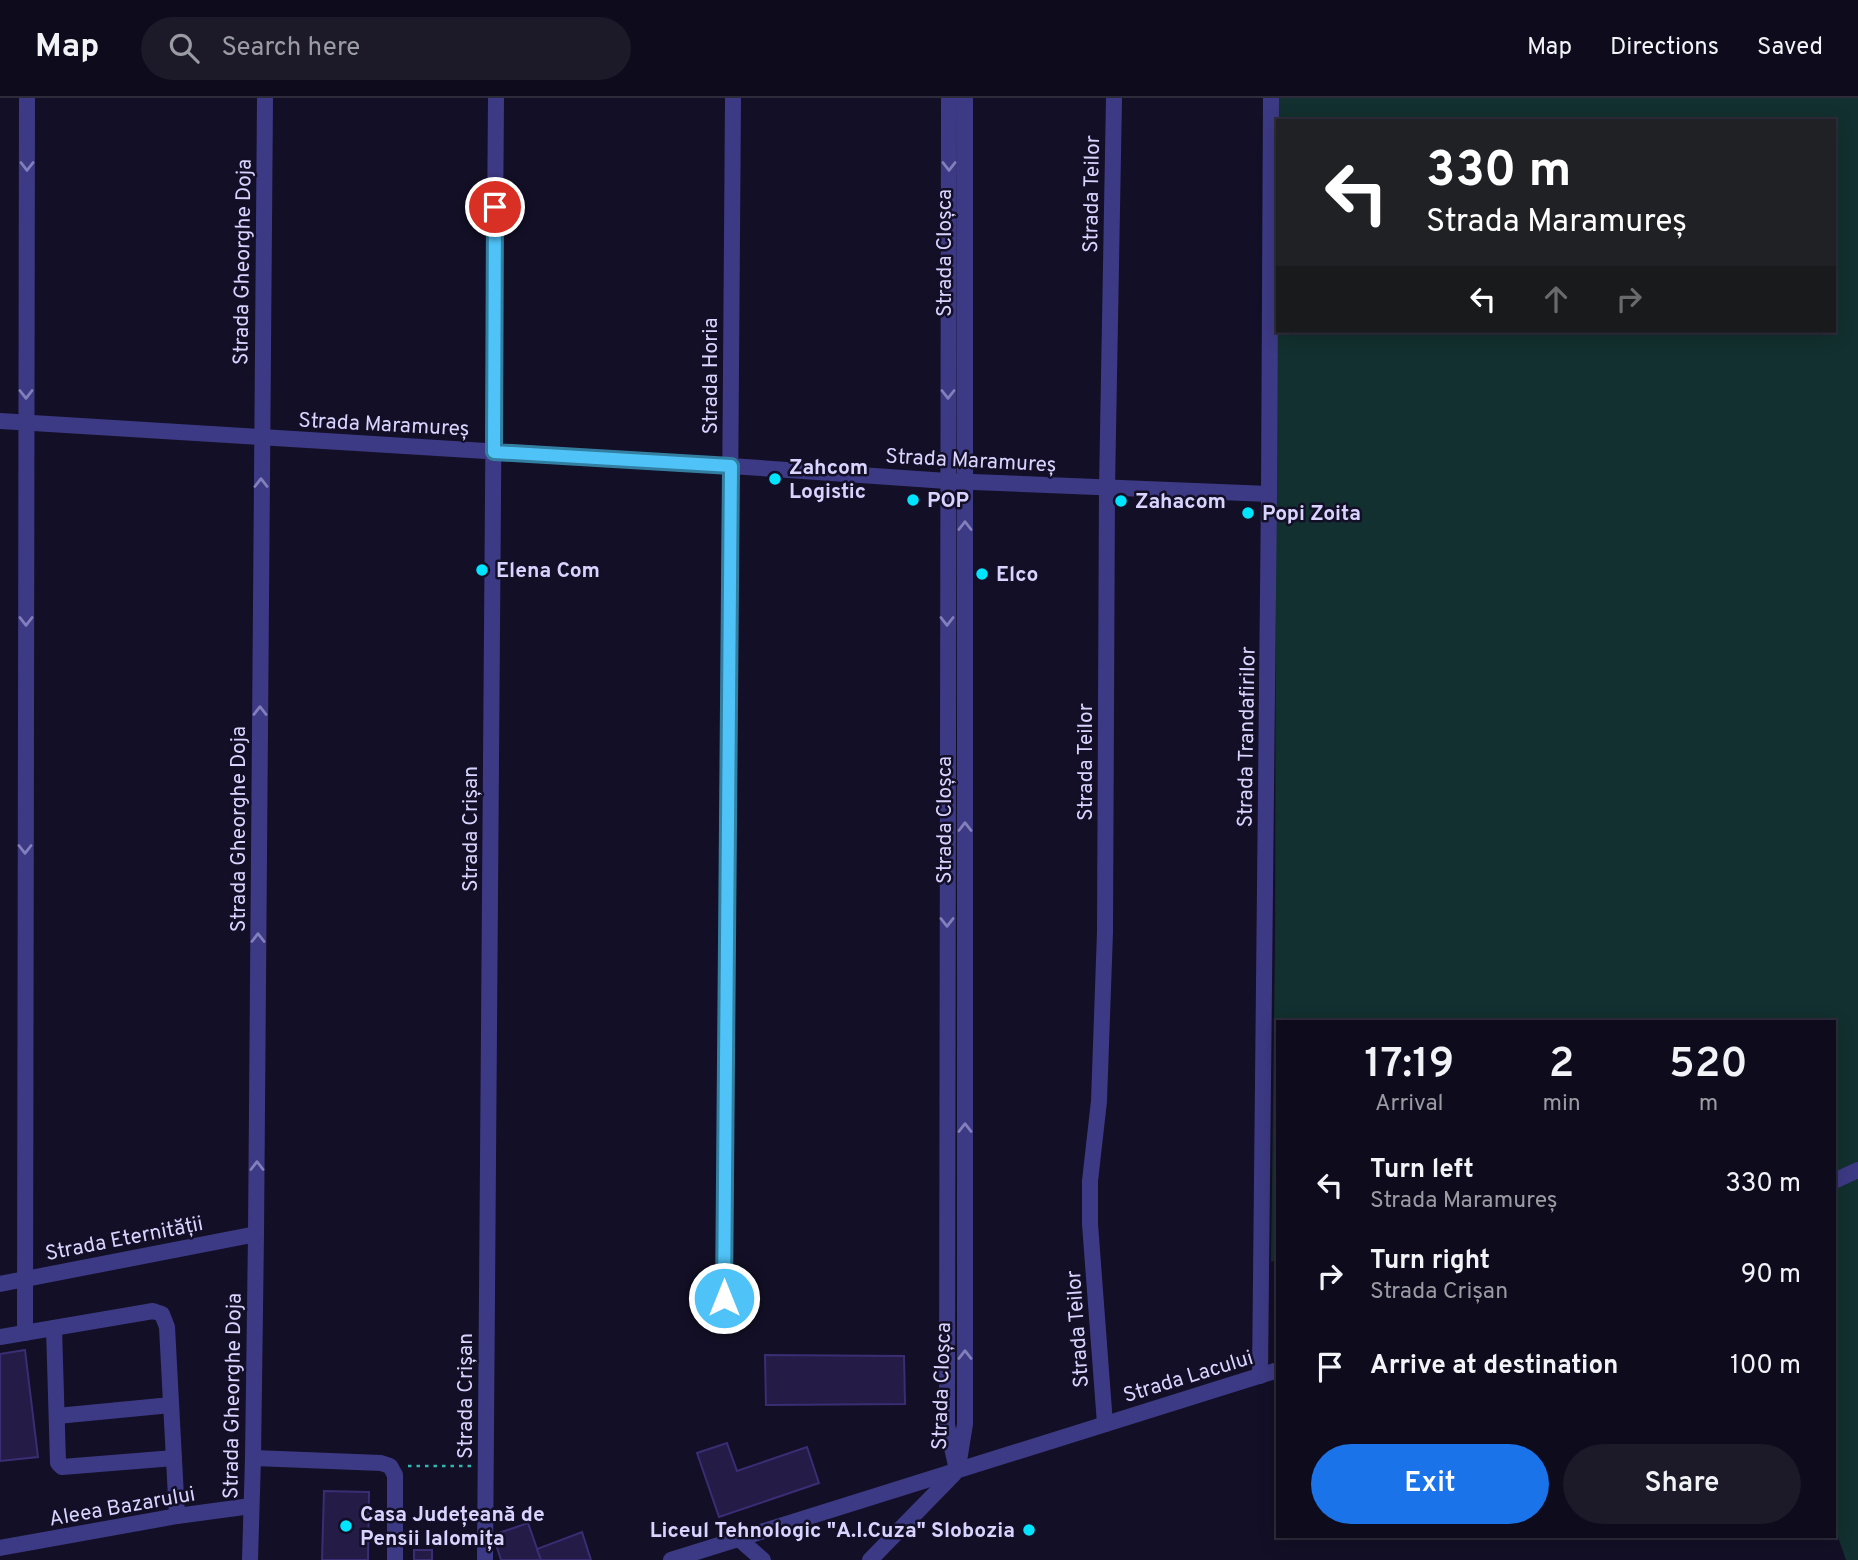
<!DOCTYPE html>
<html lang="en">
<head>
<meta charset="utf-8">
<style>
  :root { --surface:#0e0b1c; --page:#1c1929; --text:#f1f3f6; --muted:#9b9ba3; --line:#2e2b3b; --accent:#1a73e8 }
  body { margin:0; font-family:Overpass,sans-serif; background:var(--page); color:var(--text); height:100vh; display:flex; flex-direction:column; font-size:26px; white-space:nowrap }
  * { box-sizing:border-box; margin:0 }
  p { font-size:23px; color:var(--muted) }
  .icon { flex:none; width:38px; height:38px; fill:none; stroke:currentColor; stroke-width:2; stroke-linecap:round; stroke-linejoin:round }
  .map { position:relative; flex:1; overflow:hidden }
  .details { position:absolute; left:1276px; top:922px; width:560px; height:518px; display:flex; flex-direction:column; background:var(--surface); border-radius:0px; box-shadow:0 4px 18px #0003,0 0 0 2px var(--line) }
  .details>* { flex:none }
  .banner { position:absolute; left:1276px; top:21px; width:560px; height:214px; border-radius:0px; box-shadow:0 4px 18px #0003,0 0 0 2px var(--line); background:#202124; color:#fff; overflow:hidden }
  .pin { position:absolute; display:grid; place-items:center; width:60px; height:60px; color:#fff; margin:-30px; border:4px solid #fff; border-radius:50%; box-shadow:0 2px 7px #0007 }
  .me { position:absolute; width:77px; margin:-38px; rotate:0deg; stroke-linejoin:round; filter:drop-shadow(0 0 5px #0008) }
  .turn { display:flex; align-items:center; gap:24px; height:147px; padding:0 35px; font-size:32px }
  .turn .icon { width:91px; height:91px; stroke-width:2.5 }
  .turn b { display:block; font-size:49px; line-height:60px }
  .lanes { display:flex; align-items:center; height:66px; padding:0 35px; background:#0003; justify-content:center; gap:35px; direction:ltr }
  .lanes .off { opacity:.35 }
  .eta { display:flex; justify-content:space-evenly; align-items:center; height:119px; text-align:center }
  .eta b { font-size:42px; font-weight:600; line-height:49px }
  .button { display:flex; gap:14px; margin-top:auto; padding:14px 35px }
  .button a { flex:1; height:80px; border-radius:42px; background:var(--accent); color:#fff; font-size:28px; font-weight:600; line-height:80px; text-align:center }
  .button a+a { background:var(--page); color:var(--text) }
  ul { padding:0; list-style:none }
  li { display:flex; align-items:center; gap:21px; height:91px; padding:0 35px }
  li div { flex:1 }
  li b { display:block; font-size:26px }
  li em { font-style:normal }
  header { display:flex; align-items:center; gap:42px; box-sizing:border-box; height:98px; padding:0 35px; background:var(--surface); border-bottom:2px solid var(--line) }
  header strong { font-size:33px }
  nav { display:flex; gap:38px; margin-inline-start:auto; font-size:24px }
  .search { width:490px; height:63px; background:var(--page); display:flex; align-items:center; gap:18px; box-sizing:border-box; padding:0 24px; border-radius:38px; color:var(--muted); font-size:26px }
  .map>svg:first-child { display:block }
  .green { fill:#12302f; fill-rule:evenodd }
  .building { fill:#241b47; stroke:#3b2d73; stroke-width:2 }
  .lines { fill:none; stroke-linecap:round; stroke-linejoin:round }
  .path { stroke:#2fb8b0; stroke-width:2.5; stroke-dasharray:3.5 5; stroke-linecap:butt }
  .minor { stroke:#3d3a85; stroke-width:16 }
  .oneway { stroke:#837fbc }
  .route-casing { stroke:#337fa1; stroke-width:18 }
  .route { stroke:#4fc3f7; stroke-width:12 }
  .poi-dot { fill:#00e5ff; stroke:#130f26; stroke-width:2.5 }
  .labels { text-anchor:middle; stroke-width:5; stroke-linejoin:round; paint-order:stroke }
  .street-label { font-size:21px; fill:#d9d4ff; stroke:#130f26 }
  .poi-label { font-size:21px; font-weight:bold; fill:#d9d4ff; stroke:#130f26; text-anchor:start }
</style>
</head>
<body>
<header>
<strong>Map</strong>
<div class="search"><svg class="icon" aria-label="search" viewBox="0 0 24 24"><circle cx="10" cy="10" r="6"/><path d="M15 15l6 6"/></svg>Search here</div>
<nav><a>Map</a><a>Directions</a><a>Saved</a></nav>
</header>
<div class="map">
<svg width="1858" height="1462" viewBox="0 0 1858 1462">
  <rect width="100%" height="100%" fill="#130f26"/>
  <!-- green -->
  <path class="green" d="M1271,0H1858V1462H1846L1834,1428V924H1278V1162L1271,1164L1275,845L1276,409ZM1278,23H1834V233H1278Z"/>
  <!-- building -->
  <g class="building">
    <polygon points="25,1252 38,1359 0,1363 0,1256"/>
    <polygon points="765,1257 904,1258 905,1306 766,1307"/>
    <polygon points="727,1345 737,1373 807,1349 819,1385 719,1419 697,1355"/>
    <polygon points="324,1393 369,1394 368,1462 322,1462"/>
    <polygon points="528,1425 541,1462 501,1462 493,1437"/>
    <polygon points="582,1434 591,1462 541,1462 537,1451"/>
    <rect x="414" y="1452" width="18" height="10"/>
  </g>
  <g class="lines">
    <!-- path -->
    <polyline class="path" points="408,1368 471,1368"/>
    <!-- minor -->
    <g class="minor">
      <polyline points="949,0 947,1327 957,1372"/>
      <polyline points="0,323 731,368 947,383 1269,396"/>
      <polyline points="1834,1083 1858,1072"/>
      <polyline points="0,1186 256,1136"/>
      <polyline points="724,1228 733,0"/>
      <polyline points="54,1230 58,1365 62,1369 174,1360"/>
      <polyline points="25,1235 27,0"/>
      <polyline points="0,1239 153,1213 162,1216 167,1229 177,1418"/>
      <polyline points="1260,1278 1269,396 1271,0"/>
      <polyline points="57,1318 171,1307"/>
      <polyline points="1105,1326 1090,1126 1090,1083 1099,1003 1105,834 1107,390 1114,0"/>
      <polyline points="253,1360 381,1365 390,1368 395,1377 395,1462"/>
      <polyline points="959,1363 965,1326 965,0"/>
      <polyline points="738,1440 763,1462"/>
      <polyline points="0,1450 177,1418 251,1408"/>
      <polyline points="250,1462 253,1360 256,1136 265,0"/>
      <polyline points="485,1462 496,0"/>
      <polyline points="671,1462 1278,1272"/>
      <polyline points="870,1462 954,1376"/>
    </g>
  </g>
  <!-- one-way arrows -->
  <defs><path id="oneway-chevron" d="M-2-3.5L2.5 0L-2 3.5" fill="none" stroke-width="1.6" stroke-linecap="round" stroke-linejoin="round" transform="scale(1.75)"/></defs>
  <g class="oneway">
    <use href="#oneway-chevron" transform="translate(27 68) rotate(90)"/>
    <use href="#oneway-chevron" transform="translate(949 68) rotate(90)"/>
    <use href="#oneway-chevron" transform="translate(26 296) rotate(90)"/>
    <use href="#oneway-chevron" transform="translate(948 296) rotate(90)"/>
    <use href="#oneway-chevron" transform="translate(261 385) rotate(-90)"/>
    <use href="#oneway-chevron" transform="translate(965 428) rotate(-90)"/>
    <use href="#oneway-chevron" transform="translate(26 523) rotate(90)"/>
    <use href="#oneway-chevron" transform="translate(947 523) rotate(90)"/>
    <use href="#oneway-chevron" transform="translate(260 613) rotate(-90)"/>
    <use href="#oneway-chevron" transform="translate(965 729) rotate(-90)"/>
    <use href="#oneway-chevron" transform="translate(25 751) rotate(90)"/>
    <use href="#oneway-chevron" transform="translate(947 824) rotate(90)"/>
    <use href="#oneway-chevron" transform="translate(258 840) rotate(-90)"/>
    <use href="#oneway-chevron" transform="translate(965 1030) rotate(-90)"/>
    <use href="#oneway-chevron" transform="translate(257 1068) rotate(-90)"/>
    <use href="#oneway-chevron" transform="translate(965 1257) rotate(-90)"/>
  </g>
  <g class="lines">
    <defs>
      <polyline id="route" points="495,109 494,354 731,368 724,1200"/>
    </defs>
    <!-- route casing -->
    <use href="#route" class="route-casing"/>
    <!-- route -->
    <use href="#route" class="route"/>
  </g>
  <!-- markers -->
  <g class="poi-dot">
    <circle cx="775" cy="381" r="7"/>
    <circle cx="913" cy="402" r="7"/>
    <circle cx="1121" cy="403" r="7"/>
    <circle cx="1248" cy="415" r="7"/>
    <circle cx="482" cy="472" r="7"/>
    <circle cx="982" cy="476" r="7"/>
    <circle cx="346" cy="1428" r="7"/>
    <circle cx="1029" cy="1432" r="7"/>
  </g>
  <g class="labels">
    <!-- street labels -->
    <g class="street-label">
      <text transform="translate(1091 96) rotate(-89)" y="7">Strada Teilor</text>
      <text transform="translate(944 155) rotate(-90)" y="7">Strada Cloșca</text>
      <text transform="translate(242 164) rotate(-89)" y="7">Strada Gheorghe Doja</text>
      <text transform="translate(710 278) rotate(-90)" y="7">Strada Horia</text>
      <text transform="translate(384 326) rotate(3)" y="7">Strada Maramureș</text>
      <text transform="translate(971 362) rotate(3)" y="7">Strada Maramureș</text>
      <text transform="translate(1246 639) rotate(-89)" y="7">Strada Trandafirilor</text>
      <text transform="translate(1085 664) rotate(-90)" y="7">Strada Teilor</text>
      <text transform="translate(944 722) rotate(-90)" y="7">Strada Cloșca</text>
      <text transform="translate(238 731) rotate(-90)" y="7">Strada Gheorghe Doja</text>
      <text transform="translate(470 731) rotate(-90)" y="7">Strada Crișan</text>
      <text transform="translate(124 1140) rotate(-11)" y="7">Strada Eternității</text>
      <text transform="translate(1077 1231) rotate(-94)" y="7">Strada Teilor</text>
      <text transform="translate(1188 1278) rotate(-17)" y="7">Strada Lacului</text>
      <text transform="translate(941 1288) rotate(-88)" y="7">Strada Cloșca</text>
      <text transform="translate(232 1298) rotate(-89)" y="7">Strada Gheorghe Doja</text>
      <text transform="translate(465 1298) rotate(-90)" y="7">Strada Crișan</text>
      <text transform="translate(122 1408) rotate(-10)" y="7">Aleea Bazarului</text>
    </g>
    <!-- poi labels -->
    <g class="poi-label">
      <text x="789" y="376">Zahcom<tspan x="789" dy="24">Logistic</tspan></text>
      <text x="927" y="409">POP</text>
      <text x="1135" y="410">Zahacom</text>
      <text x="1262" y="422">Popi Zoita</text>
      <text x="496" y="479">Elena Com</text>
      <text x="996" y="483">Elco</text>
      <text x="360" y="1423">Casa Județeană de<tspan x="360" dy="24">Pensii Ialomița</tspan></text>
      <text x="1015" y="1439" text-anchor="end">Liceul Tehnologic "A.I.Cuza" Slobozia</text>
    </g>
  </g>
</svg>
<div class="pin" style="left:495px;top:109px;background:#d93025"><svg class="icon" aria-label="arrive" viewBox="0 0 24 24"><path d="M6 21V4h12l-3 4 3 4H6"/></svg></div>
<svg class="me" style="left:724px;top:1200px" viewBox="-20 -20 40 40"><circle r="17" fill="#4fc3f7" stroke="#fff" stroke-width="3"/><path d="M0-11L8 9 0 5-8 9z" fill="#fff"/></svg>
<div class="banner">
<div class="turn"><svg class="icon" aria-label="left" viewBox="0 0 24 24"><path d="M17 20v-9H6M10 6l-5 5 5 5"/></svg><div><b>330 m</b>Strada Maramureș</div></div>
<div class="lanes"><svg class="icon" aria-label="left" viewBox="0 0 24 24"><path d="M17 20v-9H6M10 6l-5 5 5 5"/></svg><svg class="icon off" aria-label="ahead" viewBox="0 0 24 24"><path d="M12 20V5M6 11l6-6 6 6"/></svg><svg class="icon off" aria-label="right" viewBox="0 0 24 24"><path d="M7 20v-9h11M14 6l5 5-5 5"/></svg></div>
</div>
<section class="details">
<div class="eta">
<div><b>17:19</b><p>Arrival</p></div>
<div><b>2</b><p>min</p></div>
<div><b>520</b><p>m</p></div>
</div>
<ul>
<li><svg class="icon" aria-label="left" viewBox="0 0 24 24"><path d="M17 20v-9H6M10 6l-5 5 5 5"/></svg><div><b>Turn left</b><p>Strada Maramureș</p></div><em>330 m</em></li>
<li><svg class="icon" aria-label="right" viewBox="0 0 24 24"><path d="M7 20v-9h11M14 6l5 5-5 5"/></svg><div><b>Turn right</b><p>Strada Crișan</p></div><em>90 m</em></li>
<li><svg class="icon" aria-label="arrive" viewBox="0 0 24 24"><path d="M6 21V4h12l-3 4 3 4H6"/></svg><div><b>Arrive at destination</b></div><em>100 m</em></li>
</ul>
<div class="button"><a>Exit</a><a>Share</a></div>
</section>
</div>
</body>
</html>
